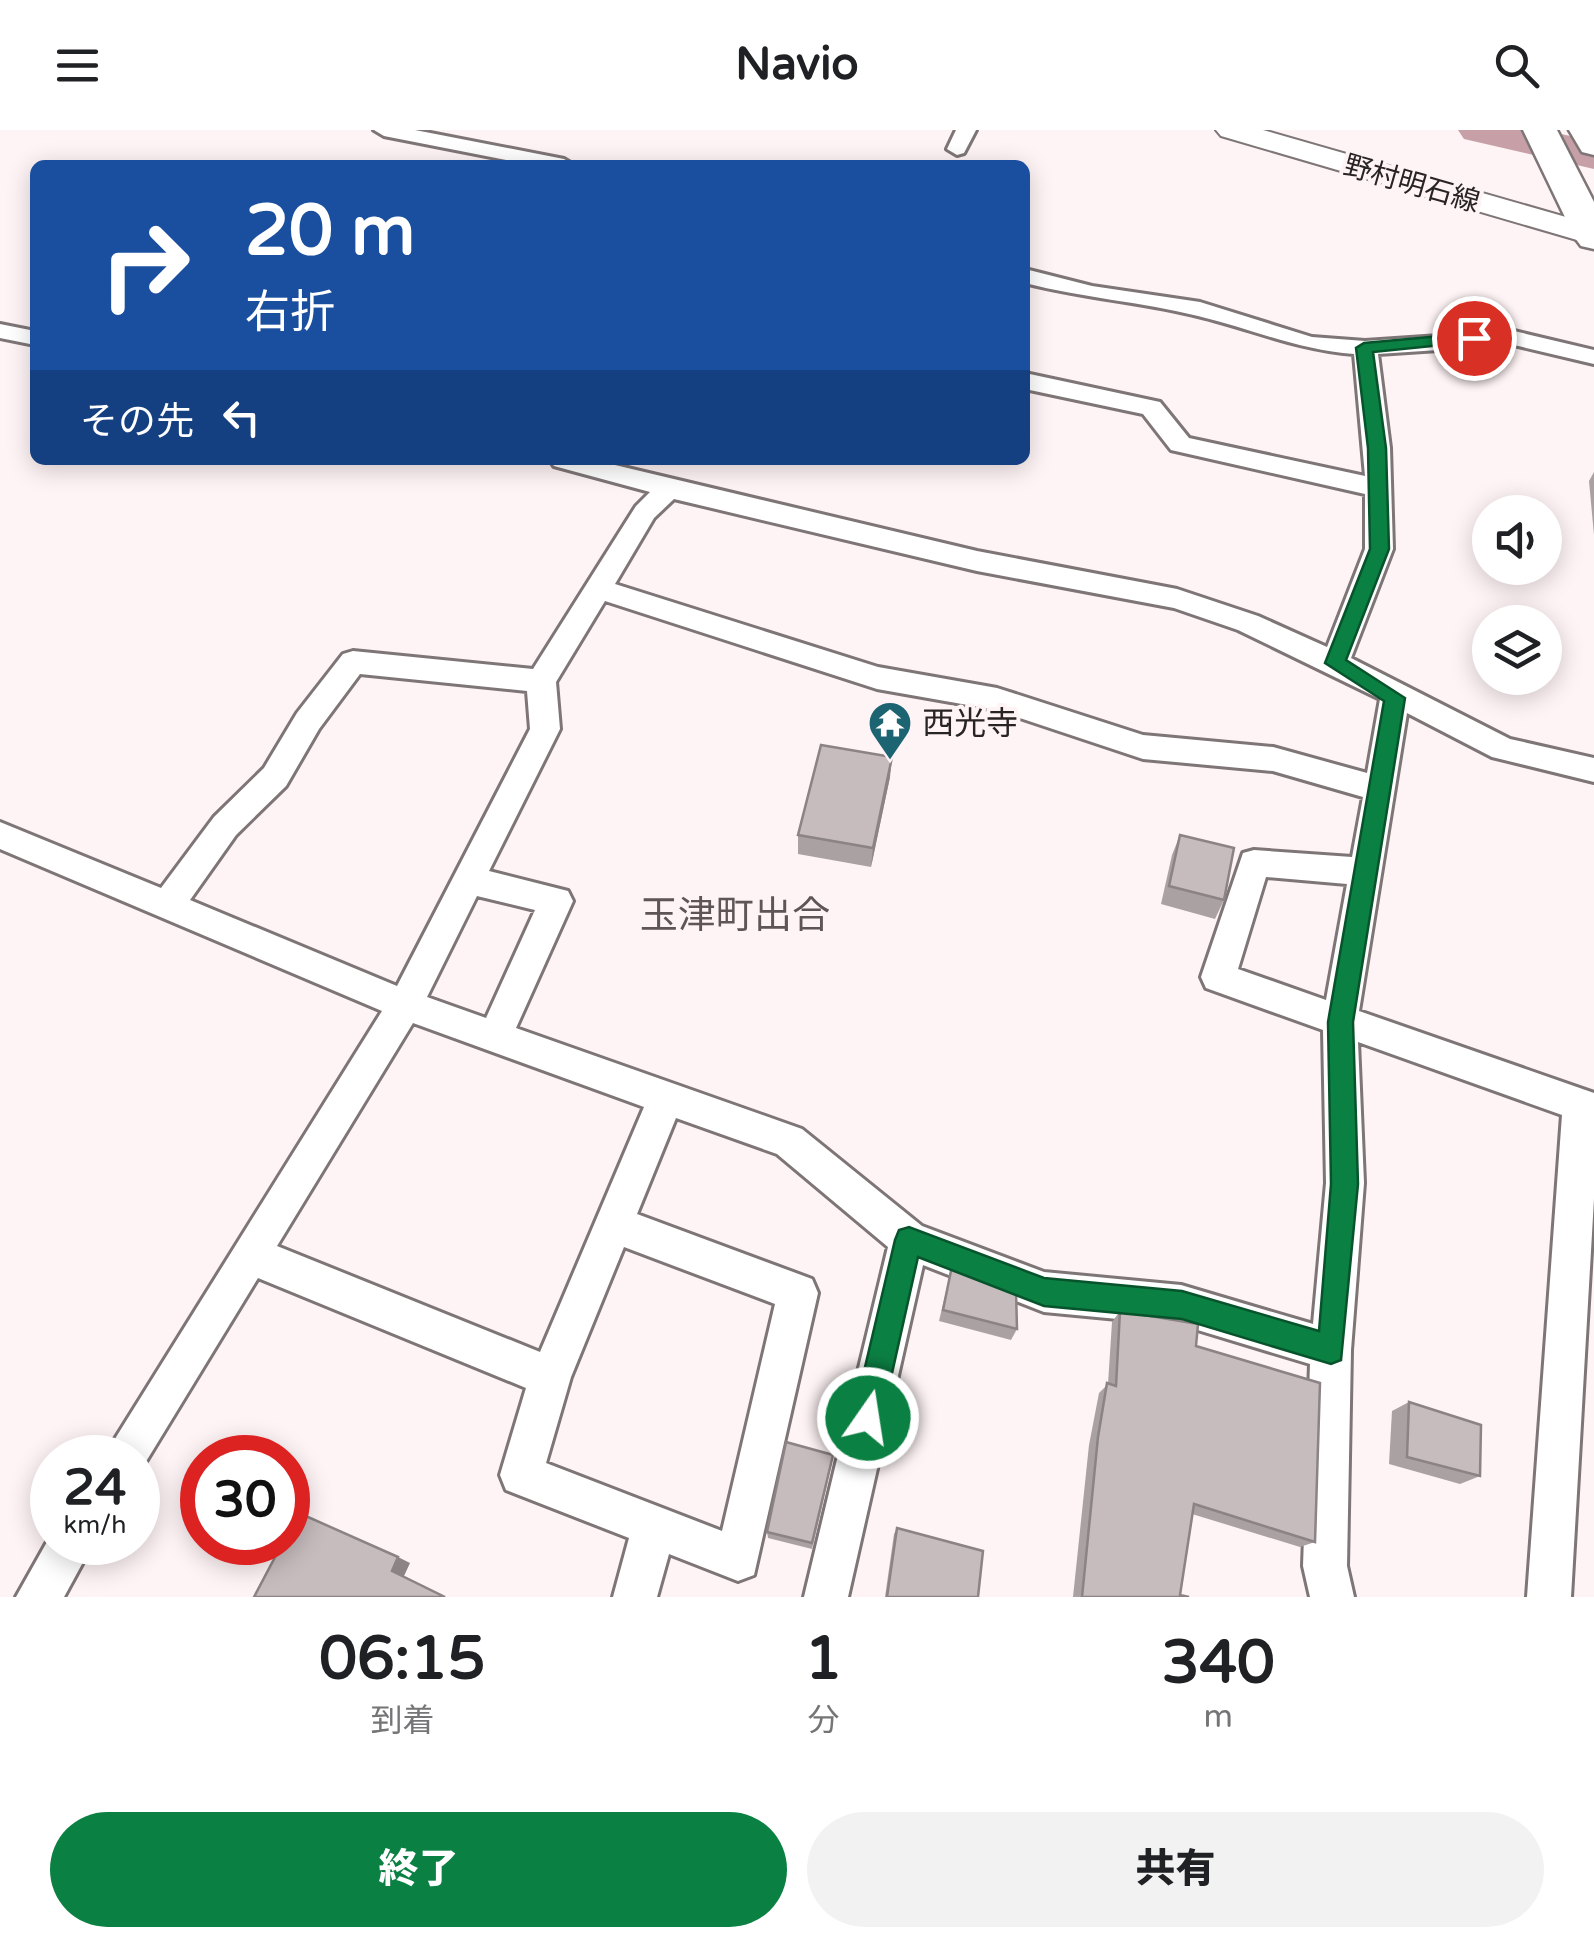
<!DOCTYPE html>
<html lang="ja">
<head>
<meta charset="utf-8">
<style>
  :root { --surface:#fff; --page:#f2f2f2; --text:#202124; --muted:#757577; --accent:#0b8043 }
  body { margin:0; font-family:"Varela Round","Noto Sans JP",sans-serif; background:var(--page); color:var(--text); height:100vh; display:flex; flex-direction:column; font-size:38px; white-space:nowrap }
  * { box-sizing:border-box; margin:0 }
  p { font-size:32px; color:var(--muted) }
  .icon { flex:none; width:55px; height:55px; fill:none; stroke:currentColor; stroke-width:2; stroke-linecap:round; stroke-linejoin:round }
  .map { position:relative; height:1467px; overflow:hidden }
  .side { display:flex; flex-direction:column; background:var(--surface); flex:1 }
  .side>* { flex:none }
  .banner { position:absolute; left:30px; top:30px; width:1000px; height:305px; border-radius:15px; box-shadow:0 5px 25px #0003; background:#1a4fa0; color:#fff; overflow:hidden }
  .buttons { position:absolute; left:1472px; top:365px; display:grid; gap:20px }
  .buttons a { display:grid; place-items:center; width:90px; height:90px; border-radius:50%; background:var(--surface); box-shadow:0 5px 25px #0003; font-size:50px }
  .speed { position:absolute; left:30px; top:1305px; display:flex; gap:20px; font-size:50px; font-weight:700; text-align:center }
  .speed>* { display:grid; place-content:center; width:130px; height:130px; border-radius:50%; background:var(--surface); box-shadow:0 5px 25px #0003; line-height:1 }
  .speed small { font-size:25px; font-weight:400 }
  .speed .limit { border:15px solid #d22; background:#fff; color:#111 }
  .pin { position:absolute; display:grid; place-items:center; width:85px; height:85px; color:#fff; margin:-42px; border:5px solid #fff; border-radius:50%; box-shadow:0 2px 10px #0007 }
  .me { position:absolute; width:110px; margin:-55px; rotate:13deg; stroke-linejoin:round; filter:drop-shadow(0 0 8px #0008) }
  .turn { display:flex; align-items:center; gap:35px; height:210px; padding:0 50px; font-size:45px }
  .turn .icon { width:130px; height:130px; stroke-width:2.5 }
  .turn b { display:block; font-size:70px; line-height:85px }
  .then { display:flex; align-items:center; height:95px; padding:0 50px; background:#0003; gap:20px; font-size:38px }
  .eta { display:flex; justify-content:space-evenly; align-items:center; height:170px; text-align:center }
  .eta b { font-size:60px; font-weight:800; line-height:70px }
  .primary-button { display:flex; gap:20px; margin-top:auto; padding:20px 50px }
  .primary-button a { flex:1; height:115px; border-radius:60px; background:var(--accent); color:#fff; font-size:40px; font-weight:800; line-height:115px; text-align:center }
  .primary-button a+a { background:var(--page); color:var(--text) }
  header { display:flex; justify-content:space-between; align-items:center; height:130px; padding:0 50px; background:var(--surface); font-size:45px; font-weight:800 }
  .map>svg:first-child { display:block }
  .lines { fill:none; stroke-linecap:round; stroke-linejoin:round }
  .river { fill:#c7a0a7; fill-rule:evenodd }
  .street-casing { stroke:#7e7576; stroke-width:6 }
  .secondary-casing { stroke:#7e7576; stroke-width:4 }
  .highway-casing { stroke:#7e7576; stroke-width:5 }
  .street { fill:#fff; fill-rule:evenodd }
  .secondary { fill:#fff; fill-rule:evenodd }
  .highway { fill:#fff; fill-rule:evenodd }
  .wall { fill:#aaa1a3 }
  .shaded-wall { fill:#8b8384 }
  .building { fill:#c6bbbd; stroke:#8b8384; stroke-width:2.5 }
  .route { fill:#0b8043; stroke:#07532c; stroke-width:2.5 }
  .labels { text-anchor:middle; stroke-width:8; stroke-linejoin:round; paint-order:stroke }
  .far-street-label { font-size:28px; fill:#282424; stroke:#fef3f5 }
  .poi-label { font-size:32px; fill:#282424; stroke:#fef3f5; text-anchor:start }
  .quarter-label { font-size:38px; fill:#5e5557; stroke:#fef3f5 }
</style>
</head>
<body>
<header><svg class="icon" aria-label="menu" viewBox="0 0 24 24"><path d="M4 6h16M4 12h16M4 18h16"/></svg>Navio<svg class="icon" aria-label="search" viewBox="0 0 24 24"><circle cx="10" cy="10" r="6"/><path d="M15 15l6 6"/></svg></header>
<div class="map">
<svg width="1594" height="1467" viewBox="0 0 1594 1467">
  <rect width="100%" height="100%" fill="#fef3f5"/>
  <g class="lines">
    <!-- river -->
    <polygon class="river" points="1458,0 1542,0 1594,11 1594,39 1464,9"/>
    <defs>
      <g id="street">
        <polygon points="374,0 415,0 564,29 574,35 532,35 384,6"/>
        <polygon points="956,0 976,0 964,23 957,25 947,19"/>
        <path d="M1025,139L1092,156L1200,172L1312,207L1365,211L1514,201L1594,220V234L1514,215L1378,224L1390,318L1393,419L1351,528L1510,609L1594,628V652L1492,627L1407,583L1359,881L1594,963V1069L1571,1467H1527L1562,985L1358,912L1364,1053L1351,1220L1347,1436L1354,1467H1310L1303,1436L1310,1234L1181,1195L1044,1182L923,1135L848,1467H804L888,1117L777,1024L676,988L637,1084L812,1149L818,1163L754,1445L738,1451L669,1424L657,1467H613L629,1408L506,1360L500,1345L526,1258L258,1148L139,1343L138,1328H103L382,881L0,719V692L161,758L214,687L264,638L297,583L343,524L353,521L533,539L636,376L650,362L554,336L550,330H594L977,421L1177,459L1258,486L1327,517L1365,419V364L1171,320L1143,284L1025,259V243L1160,272L1189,308L1365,346L1354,224C1298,220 1252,199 1198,186C1142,172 1083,168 1025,153ZM674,369L977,441L1174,478L1238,500L1380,569L1367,643L1273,617L1143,605L997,558L878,537L615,454L654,388ZM605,471L877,559L996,580L1143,629L1273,641L1363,667L1352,727L1254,720L1243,723L1201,847L1206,858L1323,900L1326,1053L1313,1194L1181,1155L1044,1142L922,1096L802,999L516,898L573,771L568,761L489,741L560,599L556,552ZM360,544L527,561L530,599L397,856L190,770L236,705L286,656L319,599ZM1266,747L1347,754L1326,870L1238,839ZM477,766L535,780L486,888L427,867ZM413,893L644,977L540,1222L277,1116ZM624,1117L775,1174L722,1401L546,1333L571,1247Z"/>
        <polygon points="0,194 35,201 35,215 0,208"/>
        <polygon points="52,1403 52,1412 94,1412 64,1467 16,1467"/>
      </g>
      <polygon id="secondary" points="1216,0 1263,0 1594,95 1594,115 1221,6"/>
      <g id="highway">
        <polygon points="1523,0 1557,0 1594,72 1594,119 1581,116 1575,108"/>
        <polygon points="1569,0 1594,0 1594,25 1582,22"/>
      </g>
    </defs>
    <!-- street casing -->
    <use href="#street" class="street-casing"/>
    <!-- secondary casing -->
    <use href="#secondary" class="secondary-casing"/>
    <!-- highway casing -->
    <use href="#highway" class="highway-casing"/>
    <!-- street -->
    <use href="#street" class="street"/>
    <!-- secondary -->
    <use href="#secondary" class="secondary"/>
    <!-- highway -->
    <use href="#highway" class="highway"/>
  </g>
  <!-- wall -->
  <g class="wall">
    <polygon points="1594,342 1594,405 1589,351"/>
    <polygon points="890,647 871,737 798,724 798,705"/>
    <polygon points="1180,705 1224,770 1215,789 1161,774 1172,725"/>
    <polygon points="952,1136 1017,1199 1011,1210 939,1191"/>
    <polygon points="1120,1181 1196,1216 1315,1412 1300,1417 1192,1384 1180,1465 1189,1467 1073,1467 1089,1315 1099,1263 1108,1254 1112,1192"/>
    <polygon points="1409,1272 1480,1346 1460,1354 1389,1334 1392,1281"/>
    <polygon points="832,1333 812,1419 768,1408 767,1402"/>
    <polygon points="897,1398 978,1467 885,1467 894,1404"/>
  </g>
  <!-- shaded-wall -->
  <g class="shaded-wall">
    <polygon points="892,627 890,647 871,737 873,718"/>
    <polygon points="398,1427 410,1433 404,1446 447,1467 392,1441"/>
  </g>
  <!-- building -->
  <g class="building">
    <polygon points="821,615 892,627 873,718 798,705"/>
    <polygon points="1180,705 1234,718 1224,770 1169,756"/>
    <polygon points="952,1136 1016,1161 1017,1199 943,1180"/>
    <polygon points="1120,1181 1198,1194 1196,1216 1320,1253 1315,1412 1194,1374 1180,1465 1189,1467 1082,1467 1098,1307 1107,1253 1116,1256"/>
    <polygon points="1409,1272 1481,1295 1480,1346 1407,1327"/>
    <polygon points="786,1312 833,1325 812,1413 767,1402"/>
    <polygon points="299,1383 398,1427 392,1441 445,1467 254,1467 283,1412 288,1412 288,1404"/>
    <polygon points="897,1398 983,1421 978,1467 887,1467"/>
  </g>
  <!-- route -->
  <polygon class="route" points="1474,203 1480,204 1480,211 1373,222 1386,318 1389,419 1346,530 1405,568 1353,892 1358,1054 1341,1230 1331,1234 1182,1189 1044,1176 918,1127 882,1288 878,1299 868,1303 857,1299 853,1288 895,1110 899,1100 909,1097 1044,1148 1182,1161 1319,1201 1331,1054 1328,892 1384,571 1325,533 1370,419 1368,318 1356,218 1364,213"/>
  <!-- icons -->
  <defs>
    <symbol id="temple-pin" viewBox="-11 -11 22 30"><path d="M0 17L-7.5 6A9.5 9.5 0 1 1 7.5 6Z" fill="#1d6473" stroke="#fef3f5"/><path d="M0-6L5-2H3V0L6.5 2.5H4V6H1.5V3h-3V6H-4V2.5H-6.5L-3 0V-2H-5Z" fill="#fff"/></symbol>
  </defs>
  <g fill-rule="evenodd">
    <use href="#temple-pin" x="865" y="568" width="50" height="68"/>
  </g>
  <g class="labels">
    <!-- far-street labels -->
    <g class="far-street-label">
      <text transform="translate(1412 53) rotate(16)" y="10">野村明石線</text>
    </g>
    <!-- poi labels -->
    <g class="poi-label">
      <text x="922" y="604">西光寺</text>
    </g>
    <!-- quarter labels -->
    <g class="quarter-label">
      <text x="735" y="798">玉津町出合</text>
    </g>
  </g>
</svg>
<div class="buttons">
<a><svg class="icon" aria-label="sound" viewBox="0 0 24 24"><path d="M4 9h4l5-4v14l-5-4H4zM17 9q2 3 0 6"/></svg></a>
<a><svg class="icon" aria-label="layers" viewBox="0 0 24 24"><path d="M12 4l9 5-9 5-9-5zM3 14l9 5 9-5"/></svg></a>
</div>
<div class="speed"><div>24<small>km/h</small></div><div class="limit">30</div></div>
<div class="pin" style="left:1474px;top:208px;background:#d93025"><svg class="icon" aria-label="arrive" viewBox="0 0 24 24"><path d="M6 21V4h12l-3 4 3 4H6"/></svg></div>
<svg class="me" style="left:868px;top:1288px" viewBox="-20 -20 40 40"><circle r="17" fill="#0b8043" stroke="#fff" stroke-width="3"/><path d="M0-11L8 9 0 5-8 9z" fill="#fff"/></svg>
<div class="banner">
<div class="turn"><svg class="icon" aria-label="right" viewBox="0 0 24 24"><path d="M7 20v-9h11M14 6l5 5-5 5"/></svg><div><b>20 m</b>右折</div></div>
<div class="then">その先<svg class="icon" aria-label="left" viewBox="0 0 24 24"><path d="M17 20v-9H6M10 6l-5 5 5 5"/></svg></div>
</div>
</div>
<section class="side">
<div class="eta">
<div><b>06:15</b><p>到着</p></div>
<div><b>1</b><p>分</p></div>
<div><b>340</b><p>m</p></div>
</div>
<div class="primary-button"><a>終了</a><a>共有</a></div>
</section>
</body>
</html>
